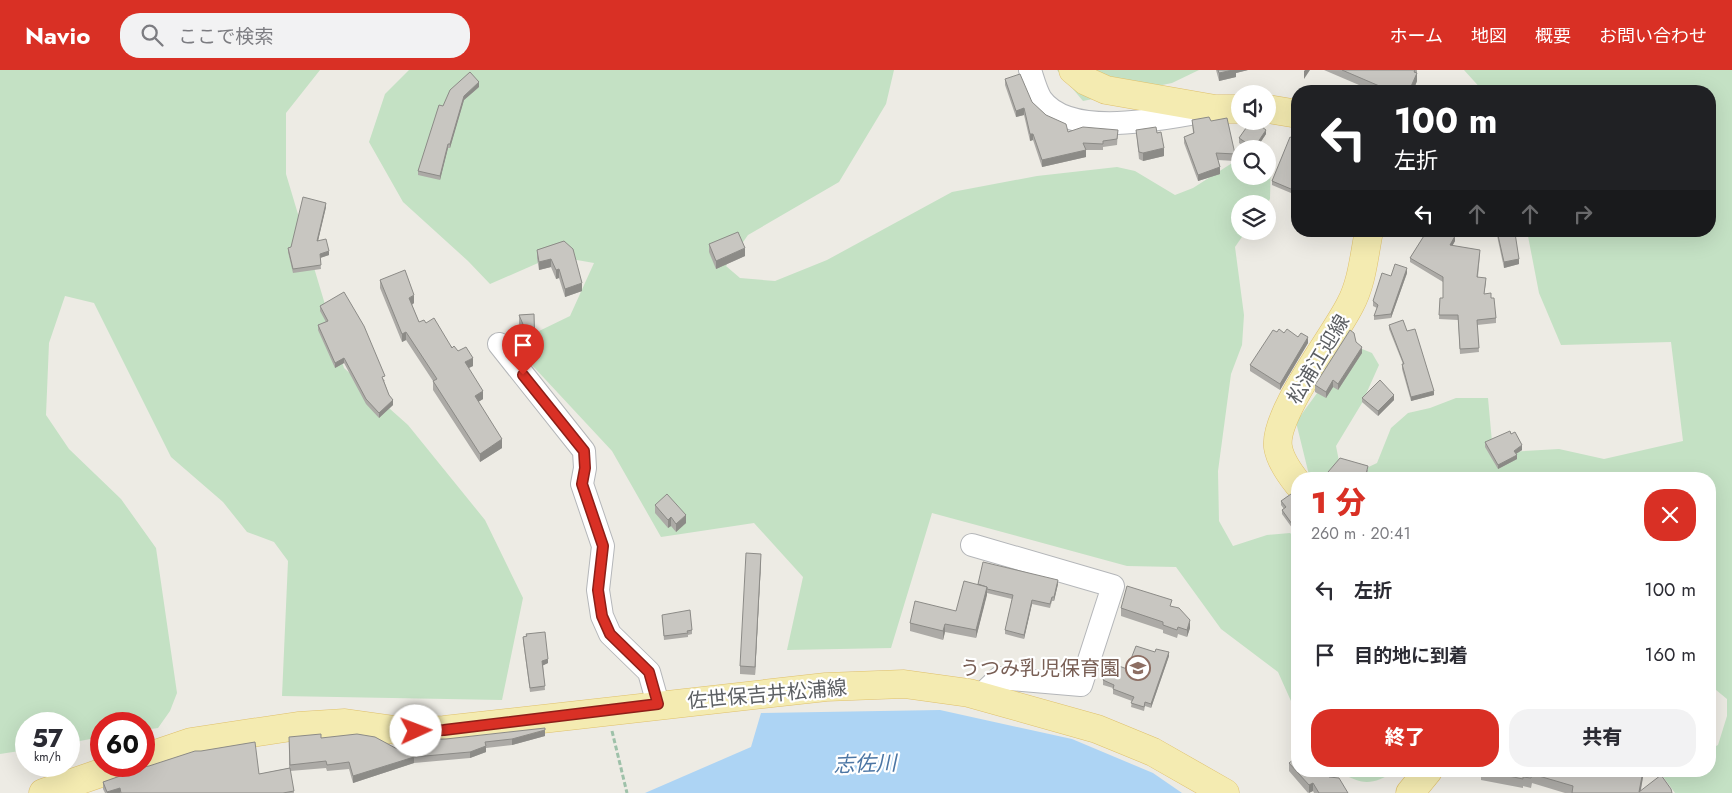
<!DOCTYPE html>
<html lang="ja">
<head>
<meta charset="utf-8">
<style>
  :root { --surface:#fff; --page:#f2f2f3; --text:#2b2b33; --muted:#7c7c81; --accent:#d93025 }
  body { margin:0; font-family:Jost,"Noto Sans JP",sans-serif; background:var(--page); color:var(--text); height:100vh; display:flex; flex-direction:column; font-size:19px; white-space:nowrap }
  * { box-sizing:border-box; margin:0 }
  p { font-size:16px; color:var(--muted) }
  .icon { flex:none; width:28px; height:28px; fill:none; stroke:currentColor; stroke-width:2; stroke-linecap:round; stroke-linejoin:round }
  .map { position:relative; flex:1; overflow:hidden }
  .panel { position:absolute; left:1291px; top:402px; width:425px; height:305px; display:flex; flex-direction:column; background:var(--surface); border-radius:20px; box-shadow:0 5px 20px #0002 }
  .panel>* { flex:none }
  .top-card { position:absolute; left:1291px; top:15px; width:425px; height:152px; border-radius:20px; box-shadow:0 5px 20px #0002; background:#202124; color:#fff; overflow:hidden }
  .tools { position:absolute; left:1231px; top:15px; display:grid; gap:10px }
  .tools a { display:grid; place-items:center; width:45px; height:45px; border-radius:50%; background:var(--surface); box-shadow:0 5px 20px #0002; font-size:25px }
  .speed { position:absolute; left:15px; top:642px; display:flex; gap:10px; font-size:25px; font-weight:700; text-align:center }
  .speed>* { display:grid; place-content:center; width:65px; height:65px; border-radius:50%; background:var(--surface); box-shadow:0 5px 20px #0002; line-height:1 }
  .speed small { font-size:12px; font-weight:400 }
  .speed .limit { border:8px solid #d22; background:#fff; color:#111 }
  .pin { position:absolute; display:grid; place-items:center; width:42px; height:42px; color:#fff; margin:-51px -21px; border-radius:50% 50% 50% 0; rotate:-45deg; box-shadow:0 0 5px #0007 }
  .pin .icon { rotate:45deg }
  .me { position:absolute; width:55px; margin:-28px; rotate:88deg; stroke-linejoin:round; filter:drop-shadow(0 0 4px #0008) }
  .turn { display:flex; align-items:center; gap:18px; height:105px; padding:0 20px; font-size:22px }
  .turn .icon { width:65px; height:65px; stroke-width:2.5 }
  .turn b { display:block; font-size:35px; line-height:42px }
  .lanes { display:flex; align-items:center; height:48px; padding:0 20px; background:#0003; justify-content:center; gap:25px; direction:ltr }
  .lanes .off { opacity:.35 }
  .round { display:grid; place-items:center; flex:none; width:52px; height:52px; border-radius:20px; background:var(--page) }
  .headline { display:flex; align-items:center; justify-content:space-between; height:85px; padding:0 20px }
  h1 { font-size:30px; font-weight:800; line-height:38px; color:var(--accent) }
  .cta { display:flex; gap:10px; margin-top:auto; padding:10px 20px }
  .cta a { flex:1; height:58px; border-radius:20px; background:var(--accent); color:#fff; font-size:20px; font-weight:800; line-height:58px; text-align:center }
  .cta a+a { background:var(--page); color:var(--text) }
  ul { padding:0; list-style:none }
  li { display:flex; align-items:center; gap:15px; height:65px; padding:0 20px }
  li div { flex:1 }
  li b { display:block; font-size:19px }
  li em { font-style:normal }
  header { display:flex; align-items:center; gap:30px; box-sizing:border-box; height:70px; padding:0 25px; background:var(--accent); color:#fff }
  header strong { font-size:24px }
  nav { display:flex; gap:28px; margin-inline-start:auto; font-size:18px }
  .search { width:350px; height:45px; background:var(--page); display:flex; align-items:center; gap:12px; box-sizing:border-box; padding:0 18px; border-radius:20px; color:var(--muted); font-size:19px }
  .map>svg:first-child { display:block }
  .green { fill:#c4e1c4 }
  .water { fill:#add4f4 }
  .lines { fill:none; stroke-linecap:round; stroke-linejoin:round }
  .minor-casing { stroke:#b4b6b9; stroke-width:24 }
  .major-casing { stroke:#dfc06b; stroke-width:29 }
  .path { stroke:#9ec1a9; stroke-width:3; stroke-dasharray:5 2.5; stroke-linecap:butt }
  .minor { stroke:#fff; stroke-width:22 }
  .major { stroke:#f4ebb1; stroke-width:28 }
  .wall { fill:#acaaa6 }
  .shaded-wall { fill:#8c8b87 }
  .building { fill:#c8c6c1; stroke:#8c8b87 }
  .route-casing { stroke:#8d1f18; stroke-width:12 }
  .route { stroke:#d93025; stroke-width:9 }
  .labels { text-anchor:middle; stroke-width:4.5; stroke-linejoin:round; paint-order:stroke }
  .street-label { font-size:20px; fill:#5c5f63; stroke:#fff }
  .education-label { font-size:20px; fill:#785e54; stroke:#fff; text-anchor:end }
  .water-label { font-size:21px; font-style:italic; fill:#4c76a4; stroke:#fff }
</style>
</head>
<body>
<header>
<strong>Navio</strong>
<div class="search"><svg class="icon" aria-label="search" viewBox="0 0 24 24"><circle cx="10" cy="10" r="6"/><path d="M15 15l6 6"/></svg>ここで検索</div>
<nav><a>ホーム</a><a>地図</a><a>概要</a><a>お問い合わせ</a></nav>
</header>
<div class="map">
<svg width="1732" height="723" viewBox="0 0 1732 723">
  <rect width="100%" height="100%" fill="#edebe4"/>
  <!-- green -->
  <g class="green">
    <polygon points="0,0 320,0 286,43 286,104 344,298 408,355 485,450 523,528 502,630 282,626 288,491 274,472 247,462 223,432 171,387 94,233 65,226 49,273 46,345 69,379 121,429 156,478 177,623 170,641 158,658 144,660 144,654 101,654 101,667 69,673 69,654 26,654 26,680 0,684"/>
    <polygon points="409,0 894,0 886,34 839,112 748,165 726,196 740,208 775,211 827,190 952,122 1037,106 1117,97 1135,101 1175,125 1193,118 1240,88 1240,106 1268,106 1268,84 1271,88 1270,129 1266,134 1240,134 1240,161 1246,161 1235,177 1244,245 1242,275 1231,304 1218,401 1219,451 1233,476 1267,465 1290,463 1297,469 1297,651 1295,640 1278,602 1221,559 1176,497 1127,496 932,443 891,578 787,580 803,507 754,453 661,467 612,381 531,294 537,262 570,246 594,193 554,186 490,214 468,191 403,132 369,72 385,24"/>
    <polygon points="1057,0 1199,0 1172,13 1083,31"/>
    <polygon points="1464,0 1732,0 1732,723 1675,723 1659,701 1710,701 1710,679 1718,675 1727,646 1727,629 1710,615 1710,409 1310,409 1296,352 1352,275 1372,283 1379,295 1362,333 1336,376 1340,396 1358,402 1377,393 1391,358 1408,343 1430,338 1456,328 1488,328 1493,383 1559,379 1604,389 1683,371 1671,272 1561,275 1539,223 1527,161 1710,161 1710,21 1483,21"/>
    <path d="M1338,701H1395C1372,716 1361,715 1338,701Z"/>
  </g>
  <!-- water -->
  <polygon class="water" points="940,640 1072,669 1153,703 1182,723 645,723 751,677 761,643"/>
  <g class="lines">
    <defs>
      <g id="minor">
        <path d="M1030,0C1033,9 1036,21 1041,29C1070,70 1165,48 1207,41"/>
        <polyline points="499,274 584,381 585,398 582,414 603,476 598,520 602,546 610,564 649,602 658,634"/>
        <polyline points="972,475 1113,516 1081,615 999,608 980,626"/>
      </g>
      <g id="major">
        <polyline points="1073,0 1086,11 1106,20 1215,39 1240,39"/>
        <polyline points="1268,39 1298,44"/>
        <path d="M1298,414C1290,404 1280,390 1278,377C1273,345 1334,267 1350,235C1362,213 1364,186 1369,161"/>
        <polyline points="144,688 191,672 298,656 345,653 402,661 444,660 826,617 904,614 969,623 1097,659 1153,682 1225,723"/>
        <polyline points="43,723 121,696"/>
        <polyline points="1410,723 1428,701"/>
      </g>
    </defs>
    <!-- minor casing -->
    <use href="#minor" class="minor-casing"/>
    <!-- major casing -->
    <use href="#major" class="major-casing"/>
    <!-- path -->
    <polyline class="path" points="612,661 627,723"/>
    <!-- minor -->
    <use href="#minor" class="minor"/>
    <!-- major -->
    <use href="#major" class="major"/>
  </g>
  <!-- wall -->
  <g class="wall">
    <polygon points="1216,0 1248,0 1236,3 1236,7 1219,11"/>
    <polygon points="1324,0 1417,0 1417,11 1413,21 1373,21"/>
    <polygon points="1005,9 1046,45 1068,62 1118,60 1117,75 1103,77 1103,80 1086,80 1086,87 1042,97 1033,70 1030,71 1024,45 1016,47 1005,15"/>
    <polygon points="479,17 464,30 450,78 448,78 440,110 418,105 418,101 443,36"/>
    <polygon points="1192,50 1235,84 1235,91 1218,90 1220,104 1198,111 1184,73 1184,67 1193,63"/>
    <polygon points="1136,60 1157,63 1164,86 1143,91 1139,89"/>
    <polygon points="1266,64 1256,79 1248,79 1239,73 1239,68"/>
    <polygon points="1298,70 1298,126 1272,115 1272,111"/>
    <polygon points="326,137 318,171 329,185 320,188 321,199 293,203 288,182 288,178 291,177"/>
    <polygon points="1427,161 1450,161 1450,162 1455,171 1452,176 1480,184 1478,207 1486,213 1484,224 1491,228 1496,248 1496,253 1477,255 1479,282 1460,284 1458,250 1439,249 1440,228 1443,228 1443,212 1410,192 1410,188"/>
    <polygon points="1496,161 1511,161 1519,194 1504,198"/>
    <polygon points="564,171 582,221 565,227 559,208 556,209 551,197 539,200 537,188 537,180"/>
    <polygon points="709,174 745,186 716,199 709,182"/>
    <polygon points="1407,203 1391,248 1374,250 1374,246 1377,238 1373,236 1373,231 1391,206"/>
    <polygon points="380,210 414,233 412,235 419,252 426,253 473,296 468,298 483,329 478,332 502,378 480,392 433,320 433,311 406,270 402,272 380,218"/>
    <polygon points="320,236 385,311 384,311 389,325 393,335 379,348 366,334 344,293 335,298 318,260 318,255 326,252 320,241"/>
    <polygon points="534,244 535,290 519,254 519,245"/>
    <polygon points="1389,255 1407,261 1434,325 1411,331 1402,299 1402,294 1403,294 1389,259"/>
    <polygon points="1277,262 1284,263 1308,273 1280,320 1250,301 1250,295"/>
    <polygon points="1356,272 1362,283 1338,320 1333,317 1326,328 1315,322 1315,315"/>
    <polygon points="1362,328 1394,330 1378,346 1362,332"/>
    <polygon points="1511,364 1522,380 1516,384 1517,389 1498,399 1485,377 1485,372"/>
    <polygon points="1368,400 1367,404 1332,409 1328,406 1328,402"/>
    <polygon points="1298,428 1298,475 1292,469 1292,465 1295,462 1282,444 1282,440 1284,439 1281,435 1281,431"/>
    <polygon points="655,435 686,453 676,462 671,456 668,458 655,443"/>
    <polygon points="761,492 755,605 740,604 740,596"/>
    <polygon points="978,514 1058,514 1054,531 1052,531 1050,538 1032,534 1024,569 1005,564 1005,560 1012,529 987,523 976,568 945,562 943,570 910,561 910,553 956,541"/>
    <polygon points="1172,537 1190,558 1187,567 1178,564 1177,568 1163,563 1163,560 1121,546 1121,538"/>
    <polygon points="662,545 692,560 692,564 688,565 688,567 664,570"/>
    <polygon points="526,564 548,593 543,595 545,620 530,622 523,571 523,567 526,566"/>
    <polygon points="1155,582 1169,586 1151,638 1145,636 1144,641 1131,637 1132,631 1113,624 1113,618 1103,615 1103,610 1116,602 1127,599"/>
    <polygon points="545,666 512,675 486,678 486,682 470,688 414,693 353,713 349,699 327,701 326,698 290,701 294,723 105,723 103,719 103,712 259,704 289,698 289,667 321,668 399,680 403,670"/>
    <polygon points="1289,693 1329,707 1348,723 1314,723 1313,721 1308,723 1289,701"/>
    <polygon points="1481,701 1644,701 1641,720 1672,723 1565,723 1532,713 1531,718 1523,716 1523,718 1481,710"/>
  </g>
  <!-- shaded-wall -->
  <g class="shaded-wall">
    <polygon points="1233,0 1248,0 1236,3 1236,7 1219,11 1219,3"/>
    <polygon points="1305,0 1310,0 1304,9 1304,1"/>
    <polygon points="1417,3 1417,11 1413,21 1409,21"/>
    <polygon points="479,12 479,17 464,30 450,78 450,74 464,26"/>
    <polygon points="1024,38 1024,45 1016,47 1016,41"/>
    <polygon points="1266,60 1266,64 1256,79 1254,79"/>
    <polygon points="1030,64 1033,64 1033,70 1030,71"/>
    <polygon points="448,74 448,78 440,110 440,106"/>
    <polygon points="1164,78 1164,86 1143,91 1143,83"/>
    <polygon points="1086,80 1086,87 1042,97 1042,90"/>
    <polygon points="1220,97 1220,104 1198,111 1198,105"/>
    <polygon points="326,133 326,137 317,175 317,171"/>
    <polygon points="1455,166 1455,171 1450,180 1450,175"/>
    <polygon points="745,178 745,186 716,199 716,191"/>
    <polygon points="329,181 329,185 320,188 320,184"/>
    <polygon points="551,189 551,197 539,200 539,192"/>
    <polygon points="1519,189 1519,194 1504,198 1504,192"/>
    <polygon points="1407,198 1407,203 1391,248 1391,244"/>
    <polygon points="559,199 559,208 556,209 556,200"/>
    <polygon points="582,213 582,221 565,227 565,219"/>
    <polygon points="414,225 414,233 409,236 409,228"/>
    <polygon points="406,262 406,270 402,272 402,264"/>
    <polygon points="1308,267 1308,273 1280,320 1280,314"/>
    <polygon points="1362,277 1362,283 1338,320 1338,314"/>
    <polygon points="344,288 344,293 335,298 335,293"/>
    <polygon points="473,288 473,296 465,300 465,292"/>
    <polygon points="1333,310 1333,317 1326,328 1326,322"/>
    <polygon points="483,321 483,329 475,334 475,326"/>
    <polygon points="1434,321 1434,325 1411,331 1411,327"/>
    <polygon points="1394,325 1394,330 1378,346 1378,341"/>
    <polygon points="393,330 393,335 379,348 379,343"/>
    <polygon points="502,369 502,378 480,392 480,384"/>
    <polygon points="1522,375 1522,380 1514,385 1514,381"/>
    <polygon points="1517,385 1517,389 1498,399 1498,395"/>
    <polygon points="686,445 686,453 676,462 676,454"/>
    <polygon points="671,447 671,456 668,458 668,450"/>
    <polygon points="761,484 761,492 755,605 755,597"/>
    <polygon points="1058,510 1058,514 1054,531 1054,527"/>
    <polygon points="987,517 987,525 976,568 976,560"/>
    <polygon points="1032,530 1032,534 1024,569 1024,565"/>
    <polygon points="1190,550 1190,558 1187,567 1187,560"/>
    <polygon points="945,554 945,562 943,570 943,561"/>
    <polygon points="1169,582 1169,586 1151,638 1151,634"/>
    <polygon points="548,589 548,593 542,596 542,591"/>
    <polygon points="545,660 545,666 512,675 512,669"/>
    <polygon points="486,676 486,682 470,688 470,682"/>
    <polygon points="414,687 414,693 353,713 353,706"/>
    <polygon points="1643,701 1644,701 1640,723 1639,723"/>
    <polygon points="1313,713 1313,721 1309,723 1309,715"/>
    <polygon points="120,718 120,723 107,723 107,722"/>
  </g>
  <!-- building -->
  <g class="building">
    <polygon points="1218,0 1233,0 1219,3"/>
    <polygon points="1342,0 1415,0 1414,2 1417,3 1409,21 1391,21"/>
    <polygon points="470,2 479,12 464,26 450,74 448,74 440,106 418,101 439,35 443,36 450,20"/>
    <polygon points="1020,4 1032,32 1046,45 1066,54 1068,62 1083,57 1118,60 1117,69 1103,71 1103,74 1083,73 1086,80 1042,90 1033,64 1030,64 1024,38 1016,41 1005,9"/>
    <polygon points="1209,47 1211,51 1227,48 1235,84 1216,83 1220,97 1198,105 1184,67 1194,63 1192,50"/>
    <polygon points="1251,51 1254,51 1266,60 1254,78 1239,68"/>
    <polygon points="1156,57 1157,63 1161,62 1164,78 1143,83 1139,82 1136,60"/>
    <polygon points="1290,67 1298,70 1298,122 1272,111"/>
    <polygon points="303,127 326,133 317,171 326,169 329,181 320,184 321,195 293,199 288,178 291,177"/>
    <polygon points="1427,161 1449,161 1455,166 1450,175 1480,180 1477,207 1486,208 1484,224 1491,223 1491,228 1494,228 1496,248 1477,250 1479,278 1460,279 1458,245 1439,245 1440,228 1443,228 1443,207 1410,188"/>
    <polygon points="1497,161 1511,161 1511,164 1515,163 1519,189 1504,192"/>
    <polygon points="738,162 745,178 716,191 709,174"/>
    <polygon points="564,171 573,179 582,213 565,219 559,199 556,200 551,189 539,192 537,180"/>
    <polygon points="1395,194 1407,198 1391,244 1374,246 1378,235 1373,231 1382,203 1391,206"/>
    <polygon points="405,200 414,225 409,228 419,252 424,250 426,253 434,248 452,278 454,276 458,281 466,277 473,288 465,292 483,321 475,326 502,369 480,384 433,311 437,309 406,262 402,264 380,210"/>
    <polygon points="344,222 364,256 385,306 382,307 389,325 393,330 379,343 366,329 344,288 335,293 318,255 328,251 320,236"/>
    <polygon points="534,244 535,282 519,245"/>
    <polygon points="1403,250 1407,261 1415,259 1434,321 1411,327 1402,294 1404,294 1389,255"/>
    <polygon points="1279,259 1284,263 1287,259 1298,267 1301,263 1308,267 1280,314 1250,295 1273,260 1277,262"/>
    <polygon points="1350,260 1354,263 1356,272 1362,277 1338,314 1333,310 1326,322 1315,315"/>
    <polygon points="1380,310 1394,325 1378,341 1362,328"/>
    <polygon points="1510,361 1511,364 1515,362 1522,375 1514,381 1517,385 1498,395 1485,372"/>
    <polygon points="1340,388 1368,396 1366,404 1373,409 1332,409 1334,406 1328,402"/>
    <polygon points="667,424 686,445 676,454 671,447 668,450 655,435"/>
    <polygon points="1291,424 1295,425 1298,428 1298,471 1292,465 1297,461 1282,440 1286,437 1281,431"/>
    <polygon points="746,483 761,484 755,597 740,596"/>
    <polygon points="983,492 1058,510 1054,527 1052,527 1050,534 1032,530 1024,565 1005,560 1013,525 987,519 987,517 978,514"/>
    <polygon points="964,511 987,517 976,560 945,554 943,561 910,553 915,531 956,541"/>
    <polygon points="1127,516 1172,530 1170,536 1179,538 1190,550 1187,560 1178,557 1177,560 1163,555 1163,552 1121,538"/>
    <polygon points="690,540 692,560 687,561 688,563 664,566 662,545"/>
    <polygon points="545,562 548,589 542,591 545,616 530,618 523,567 527,566 526,564"/>
    <polygon points="1136,576 1155,582 1156,579 1169,582 1151,634 1145,632 1144,637 1131,633 1134,627 1113,619 1114,615 1103,610 1107,599 1116,602 1119,596 1127,599"/>
    <polygon points="545,658 545,660 512,669 485,672 486,676 470,682 414,687 353,706 349,692 327,695 326,691 290,695 289,667 321,664 321,668 357,664 375,667 399,680 403,670 446,669"/>
    <polygon points="255,672 259,704 290,698 294,721 283,723 121,723 120,718 107,722 103,712 126,704 133,699 149,696 195,681 201,681"/>
    <polygon points="1298,686 1298,701 1324,701 1329,707 1339,708 1348,723 1319,723 1313,713 1309,715 1289,693"/>
    <polygon points="1485,701 1643,701 1639,722 1661,705 1671,719 1672,723 1572,723 1573,716 1532,704 1531,708 1523,707 1523,709"/>
  </g>
  <g class="lines">
    <defs>
      <polyline id="route" points="416,661 444,660 658,634 649,602 610,564 602,546 598,520 603,476 582,414 585,398 584,381 523,305"/>
    </defs>
    <!-- route casing -->
    <use href="#route" class="route-casing"/>
    <!-- route -->
    <use href="#route" class="route"/>
  </g>
  <!-- icons -->
  <defs>
    <symbol id="school-ring" viewBox="-11 -11 22 22"><circle r="9.5" fill="#fff" stroke="#8d6e63" stroke-width="1.5"/><path d="M0-5L7-2L0 1L-7-2ZM-4 1L0 2.5L4 1V4Q0 6-4 4Z" fill="#8d6e63"/></symbol>
  </defs>
  <g fill-rule="evenodd">
    <use href="#school-ring" x="1124" y="584" width="28" height="28"/>
  </g>
  <g class="labels">
    <!-- street labels -->
    <g class="street-label">
      <text transform="translate(1318 289) rotate(-59)" y="7">松浦江迎線</text>
      <text transform="translate(767 624) rotate(-5)" y="7">佐世保吉井松浦線</text>
    </g>
    <!-- education labels -->
    <g class="education-label">
      <text x="1120" y="605">うつみ乳児保育園</text>
    </g>
    <!-- water labels -->
    <g class="water-label">
      <text transform="translate(865 694) rotate(-2)" y="7">志佐川</text>
    </g>
  </g>
</svg>
<div class="tools">
<a><svg class="icon" aria-label="sound" viewBox="0 0 24 24"><path d="M4 9h4l5-4v14l-5-4H4zM17 9q2 3 0 6"/></svg></a>
<a><svg class="icon" aria-label="search" viewBox="0 0 24 24"><circle cx="10" cy="10" r="6"/><path d="M15 15l6 6"/></svg></a>
<a><svg class="icon" aria-label="layers" viewBox="0 0 24 24"><path d="M12 4l9 5-9 5-9-5zM3 14l9 5 9-5"/></svg></a>
</div>
<div class="speed"><div>57<small>km/h</small></div><div class="limit">60</div></div>
<div class="pin" style="left:523px;top:305px;background:#d93025"><svg class="icon" aria-label="arrive" viewBox="0 0 24 24"><path d="M6 21V4h12l-3 4 3 4H6"/></svg></div>
<svg class="me" style="left:416px;top:661px" viewBox="-20 -20 40 40"><circle r="19" fill="#fff"/><path d="M0-13L10 11 0 6-10 11z" fill="#d93025"/></svg>
<div class="top-card">
<div class="turn"><svg class="icon" aria-label="left" viewBox="0 0 24 24"><path d="M17 20v-9H6M10 6l-5 5 5 5"/></svg><div><b>100 m</b>左折</div></div>
<div class="lanes"><svg class="icon" aria-label="left" viewBox="0 0 24 24"><path d="M17 20v-9H6M10 6l-5 5 5 5"/></svg><svg class="icon off" aria-label="ahead" viewBox="0 0 24 24"><path d="M12 20V5M6 11l6-6 6 6"/></svg><svg class="icon off" aria-label="ahead" viewBox="0 0 24 24"><path d="M12 20V5M6 11l6-6 6 6"/></svg><svg class="icon off" aria-label="right" viewBox="0 0 24 24"><path d="M7 20v-9h11M14 6l5 5-5 5"/></svg></div>
</div>
<section class="panel">
<div class="headline"><div><h1>1 分</h1><p>260 m · 20:41</p></div><a class="round" style="background:#d93025;color:#fff"><svg class="icon" aria-label="close" viewBox="0 0 24 24"><path d="M6 6l12 12M18 6L6 18"/></svg></a></div>
<ul>
<li><svg class="icon" aria-label="left" viewBox="0 0 24 24"><path d="M17 20v-9H6M10 6l-5 5 5 5"/></svg><div><b>左折</b></div><em>100 m</em></li>
<li><svg class="icon" aria-label="arrive" viewBox="0 0 24 24"><path d="M6 21V4h12l-3 4 3 4H6"/></svg><div><b>目的地に到着</b></div><em>160 m</em></li>
</ul>
<div class="cta"><a>終了</a><a>共有</a></div>
</section>
</div>
</body>
</html>
